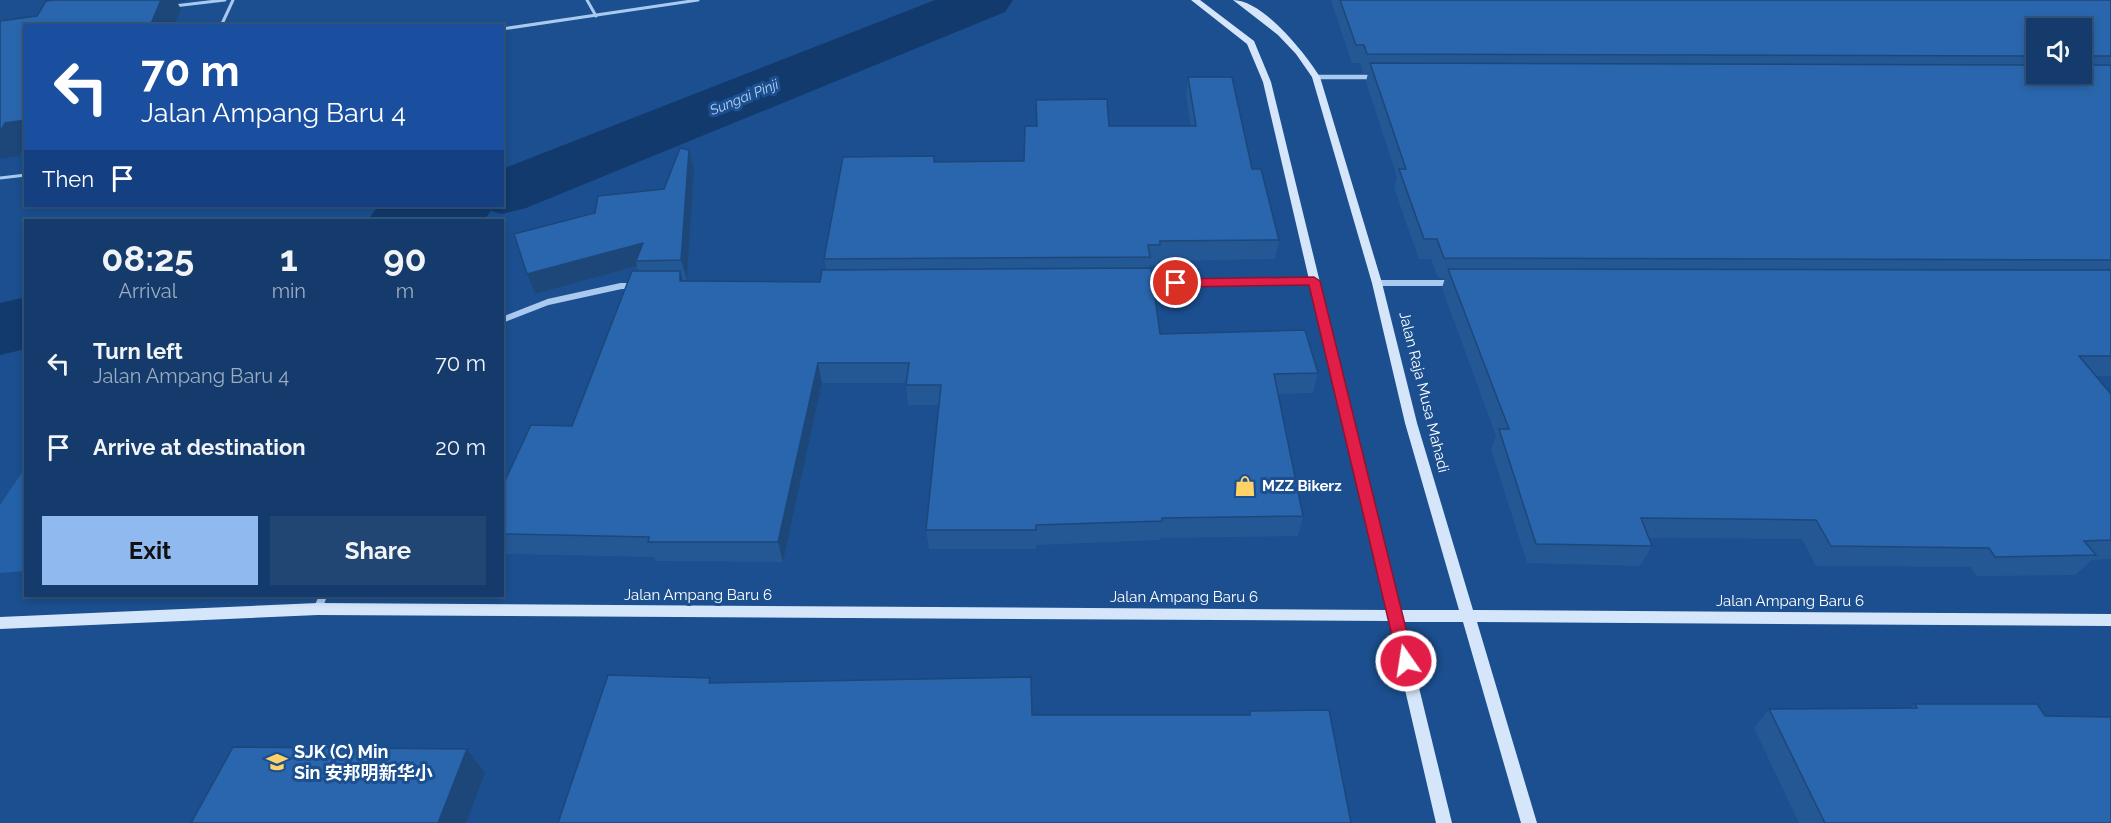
<!DOCTYPE html>
<html lang="en">
<head>
<meta charset="utf-8">
<style>
  :root { --surface:#143b6b; --page:#214673; --text:#f1f3f6; --muted:#9dadc1; --line:#33557e; --accent:#90b9f0 }
  body { margin:0; font-family:Raleway,"Noto Sans SC",sans-serif; background:var(--page); color:var(--text); height:100vh; display:flex; flex-direction:column; font-size:22px; white-space:nowrap }
  * { box-sizing:border-box; margin:0 }
  p { font-size:20px; color:var(--muted) }
  .icon { flex:none; width:33px; height:33px; fill:none; stroke:currentColor; stroke-width:2; stroke-linecap:round; stroke-linejoin:round }
  .map { position:relative; flex:1; overflow:hidden }
  .details { position:absolute; left:24px; top:219px; width:480px; height:378px; display:flex; flex-direction:column; background:var(--surface); border-radius:0px; box-shadow:0 3px 9px #0003,0 0 0 2px var(--line) }
  .details>* { flex:none }
  .top-card { position:absolute; left:24px; top:24px; width:480px; height:183px; border-radius:0px; box-shadow:0 3px 9px #0003,0 0 0 2px var(--line); background:#1a4fa0; color:#fff; overflow:hidden }
  .fabs { position:absolute; left:2026px; top:18px; display:grid; gap:12px }
  .fabs a { display:grid; place-items:center; width:66px; height:66px; border-radius:0px; background:var(--surface); box-shadow:0 3px 9px #0003,0 0 0 2px var(--line); font-size:30px }
  .pin { position:absolute; display:grid; place-items:center; width:51px; height:51px; color:#fff; margin:-26px; border:3px solid #fff; border-radius:50%; box-shadow:0 2px 6px #0007 }
  .me { position:absolute; width:66px; margin:-33px; rotate:347deg; stroke-linejoin:round; filter:drop-shadow(0 0 4px #0008) }
  .turn { display:flex; align-items:center; gap:21px; height:126px; padding:0 18px; font-size:27px }
  .turn .icon { width:78px; height:78px; stroke-width:2.5 }
  .turn b { display:block; font-size:42px; line-height:51px }
  .then { display:flex; align-items:center; height:57px; padding:0 18px; background:#0003; gap:12px; font-size:22px }
  .eta { display:flex; justify-content:space-evenly; align-items:center; height:102px; text-align:center }
  .eta b { font-size:36px; font-weight:700; line-height:42px }
  .cta { display:flex; gap:12px; margin-top:auto; padding:12px 18px }
  .cta a { flex:1; height:69px; border-radius:0px; background:var(--accent); color:#111; font-size:24px; font-weight:700; line-height:69px; text-align:center }
  .cta a+a { background:var(--page); color:var(--text) }
  ul { padding:0; list-style:none }
  li { display:flex; align-items:center; gap:18px; height:84px; padding:0 18px }
  li div { flex:1 }
  li b { display:block; font-size:22px }
  li em { font-style:normal }
  .map>svg:first-child { display:block }
  .green { fill:#2461a8 }
  .lines { fill:none; stroke-linecap:round; stroke-linejoin:round }
  .river { fill:#123a6d; fill-rule:evenodd }
  .lane { stroke:#a9c9ee; stroke-width:3 }
  .street-far2 { stroke:#a9c9ee; stroke-width:4.5 }
  .street-far1 { stroke:#a9c9ee; stroke-width:6 }
  .street { stroke:#a9c9ee; stroke-width:8 }
  .secondary { fill:#d6e6fa; fill-rule:evenodd }
  .wall { fill:#245895; fill-rule:evenodd }
  .shaded-wall { fill:#1d4779 }
  .building { fill:#2a66ad; stroke:#1d4779; stroke-width:1.5 }
  .route { fill:#e11d48; stroke:#92132f; stroke-width:1.5 }
  .labels { text-anchor:middle; stroke-width:6; stroke-linejoin:round; paint-order:stroke }
  .far-water-label { font-size:14px; font-style:italic; fill:#b5d3f5; stroke:#1b4f8f }
  .street-label { font-size:15px; fill:#fff; stroke:#1b4f8f }
  .poi-label { font-size:15px; font-weight:bold; fill:#fff; stroke:#1b4f8f; text-anchor:start }
  .near-poi-label { font-size:18px; font-weight:bold; fill:#fff; stroke:#1b4f8f; text-anchor:start }
</style>
</head>
<body>
<div class="map">
<svg width="2111" height="823" viewBox="0 0 2111 823">
  <rect width="100%" height="100%" fill="#1b4f8f"/>
  <!-- green -->
  <polygon class="green" points="25,468 25,571 0,573 0,505"/>
  <g class="lines">
    <!-- river -->
    <g class="river">
      <polygon points="935,0 1013,0 1005,12 526,208 502,214 491,211 484,220 368,220 378,206 502,206 502,169"/>
      <polygon points="26,297 26,349 0,355 0,303"/>
    </g>
    <!-- lane -->
    <g class="lane">
      <polyline points="587,0 596,16"/>
      <polyline points="174,6 225,0"/>
      <polyline points="221,26 233,0"/>
      <polyline points="502,29 698,0"/>
      <polyline points="0,178 26,175"/>
    </g>
    <!-- street-far2 -->
    <polyline class="street-far2" points="1316,77 1375,77"/>
    <!-- street-far1 -->
    <g class="street-far1">
      <polyline points="1146,283 1314,281"/>
      <polyline points="1377,283 1452,283"/>
      <polyline points="502,320 548,302 621,286 632,286"/>
    </g>
    <!-- street -->
    <polyline class="street" points="318,608 323,596"/>
    <!-- secondary -->
    <path class="secondary" d="M1191,0H1200L1254,41L1271,82L1400,610H1459L1405,423L1372,283L1312,77L1296,54L1278,35L1233,0C1263,0 1305,53 1320,77L1382,283L1417,423L1473,610L2111,614V626L1477,622L1537,823H1521L1463,622H1403L1452,823H1436L1389,621L318,615L0,629V617L318,603L1386,610L1263,82L1247,44Z"/>
  </g>
  <!-- wall -->
  <g class="wall">
    <path d="M1331,0H2111V376H2096L2111,394V559L2092,560L2075,575L1977,576L1971,567L1816,566L1802,539L1649,538L1652,546L1640,566L1527,563L1491,449L1496,436L1442,288L1445,278H1438L1431,259H1419L1394,188L1397,177L1366,82L1368,73H1363L1360,63H1352ZM2037,28H2082V74H2037Z"/>
    <polygon points="1188,77 1252,169 1279,240 1275,259 1159,261 1158,265 1149,265 1160,334 1318,373 1313,393 1278,394 1303,516 1298,536 1160,538 1160,540 1036,545 1036,549 929,549 926,530 939,405 908,405 906,383 822,383 783,562 656,561 654,557 502,554 502,487 572,426 639,271 637,266 535,294 527,274 595,213 664,189 689,150 694,169 687,280 683,280 684,281 820,282 826,270 824,259 935,162 1024,161 1109,126 1191,126 1186,96"/>
    <polygon points="1915,704 2045,716 2111,823 1799,823 1754,728 1769,709 1910,708"/>
  </g>
  <!-- shaded-wall -->
  <g class="shaded-wall">
    <polygon points="56,0 185,0 184,1 177,2 181,9 174,26 150,26"/>
    <polygon points="26,120 26,147 24,147 19,156 0,159 0,132 5,123"/>
    <polygon points="689,150 694,169 687,280 681,260"/>
    <polygon points="643,243 636,261 637,266 535,294 527,274"/>
    <polygon points="680,271 686,291 680,281"/>
    <polygon points="818,363 822,383 783,562 778,542"/>
    <polygon points="467,749 485,773 466,823 438,823"/>
  </g>
  <!-- building -->
  <g class="building">
    <polygon points="55,0 161,0 150,26 26,26 26,120 5,123 0,132 0,21 37,16 46,1"/>
    <polygon points="1340,0 2111,0 2111,56 2082,56 2082,28 2037,28 2037,56 1367,54 1364,45 1356,45"/>
    <polygon points="1370,63 2037,65 2037,74 2082,74 2082,65 2111,65 2111,260 1444,258 1437,239 1424,239 1399,169 1406,169"/>
    <polygon points="1188,77 1232,77 1252,169 1261,169 1279,240 1160,241 1160,245 1148,245 1150,257 824,259 843,157 934,156 934,162 1024,161 1025,126 1037,126 1036,100 1107,99 1109,126 1196,126"/>
    <polygon points="680,148 689,150 681,260 636,261 643,243 527,274 514,234 595,213 598,196 664,189"/>
    <polygon points="1151,268 1160,334 1305,330 1318,373 1274,374 1303,516 1162,518 1162,521 1036,525 1036,530 926,530 941,385 906,385 909,363 818,363 778,542 648,542 649,537 502,534 502,487 531,425 572,426 632,271 680,271 680,281 820,282 822,270"/>
    <polygon points="1448,269 2111,270 2111,356 2079,356 2111,394 2111,540 2084,541 2096,555 1995,557 1989,548 1831,546 1816,520 1641,518 1652,546 1536,544 1499,429 1509,429"/>
    <polygon points="608,675 710,678 709,683 1031,677 1032,715 1250,715 1250,711 1329,710 1351,823 558,823"/>
    <polygon points="1915,704 2037,704 2045,716 2111,717 2111,823 1825,823 1769,709 1917,708"/>
    <polygon points="233,747 467,749 438,823 191,823"/>
  </g>
  <!-- route -->
  <polygon class="route" points="1314,277 1320,281 1414,661 1412,666 1406,668 1400,666 1398,661 1309,285 1176,287 1169,283 1176,279"/>
  <!-- icons -->
  <defs>
    <symbol id="shop-bare" viewBox="-9 -9 18 18"><path d="M-5-2.5h2.3a2.7 3.5 0 0 1 5.4 0H5L5.5 6h-11ZM-1.5-2.5h3a1.5 2.3 0 0 0-3 0Z" fill="#ffd166" stroke="#1b4f8f" stroke-width="2.5" paint-order="stroke"/></symbol>
    <symbol id="school-bare" viewBox="-9 -9 18 18"><path d="M0-5L7-2L0 1L-7-2ZM-4 1L0 2.5L4 1V4Q0 6-4 4Z" fill="#ffd166" stroke="#1b4f8f" stroke-width="2.5" paint-order="stroke"/></symbol>
  </defs>
  <g fill-rule="evenodd">
    <use href="#shop-bare" x="1230" y="471" width="30" height="30"/>
    <use href="#school-bare" x="262" y="747" width="30" height="30"/>
  </g>
  <g class="labels">
    <!-- far-water labels -->
    <g class="far-water-label">
      <text transform="translate(744 97) rotate(-22)" y="5">Sungai Pinji</text>
    </g>
    <!-- street labels -->
    <g class="street-label">
      <text transform="translate(1424 392) rotate(76)" y="5">Jalan Raja Musa Mahadi</text>
      <text x="698" y="600">Jalan Ampang Baru 6</text>
      <text x="1184" y="602">Jalan Ampang Baru 6</text>
      <text x="1790" y="606">Jalan Ampang Baru 6</text>
    </g>
    <!-- poi labels -->
    <g class="poi-label">
      <text x="1262" y="491">MZZ Bikerz</text>
    </g>
    <!-- near-poi labels -->
    <g class="near-poi-label">
      <text x="294" y="758">SJK (C) Min<tspan x="294" dy="21">Sin 安邦明新华小</tspan></text>
    </g>
  </g>
</svg>
<div class="fabs">
<a><svg class="icon" aria-label="sound" viewBox="0 0 24 24"><path d="M4 9h4l5-4v14l-5-4H4zM17 9q2 3 0 6"/></svg></a>
</div>
<div class="pin" style="left:1176px;top:283px;background:#d93025"><svg class="icon" aria-label="arrive" viewBox="0 0 24 24"><path d="M6 21V4h12l-3 4 3 4H6"/></svg></div>
<svg class="me" style="left:1406px;top:661px" viewBox="-20 -20 40 40"><circle r="17" fill="#e11d48" stroke="#fff" stroke-width="3"/><path d="M0-11L8 9 0 5-8 9z" fill="#fff"/></svg>
<div class="top-card">
<div class="turn"><svg class="icon" aria-label="left" viewBox="0 0 24 24"><path d="M17 20v-9H6M10 6l-5 5 5 5"/></svg><div><b>70 m</b>Jalan Ampang Baru 4</div></div>
<div class="then">Then<svg class="icon" aria-label="arrive" viewBox="0 0 24 24"><path d="M6 21V4h12l-3 4 3 4H6"/></svg></div>
</div>
<section class="details">
<div class="eta">
<div><b>08:25</b><p>Arrival</p></div>
<div><b>1</b><p>min</p></div>
<div><b>90</b><p>m</p></div>
</div>
<ul>
<li><svg class="icon" aria-label="left" viewBox="0 0 24 24"><path d="M17 20v-9H6M10 6l-5 5 5 5"/></svg><div><b>Turn left</b><p>Jalan Ampang Baru 4</p></div><em>70 m</em></li>
<li><svg class="icon" aria-label="arrive" viewBox="0 0 24 24"><path d="M6 21V4h12l-3 4 3 4H6"/></svg><div><b>Arrive at destination</b></div><em>20 m</em></li>
</ul>
<div class="cta"><a>Exit</a><a>Share</a></div>
</section>
</div>
</body>
</html>
